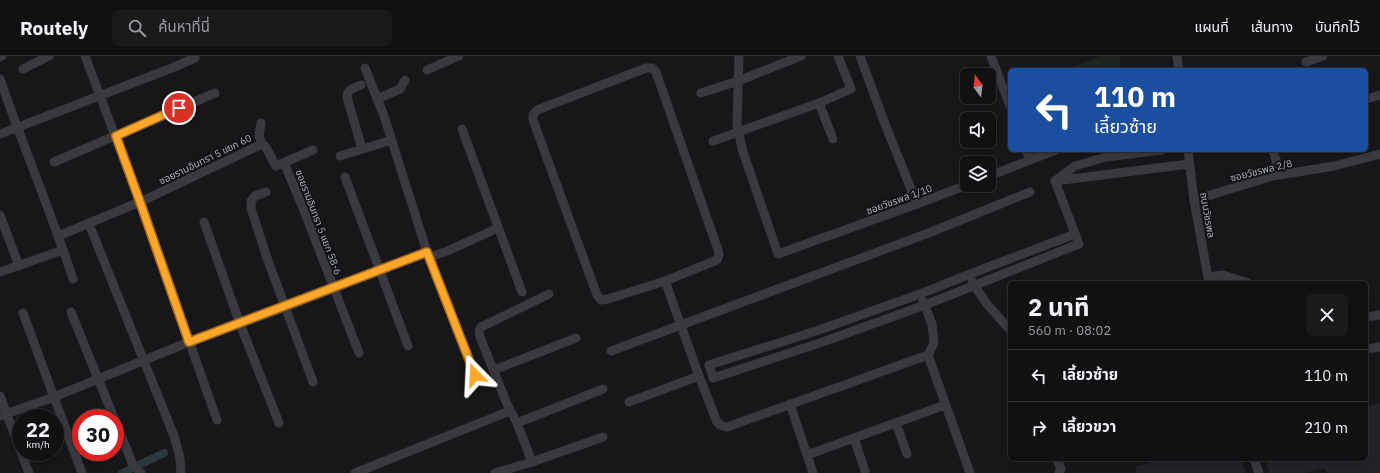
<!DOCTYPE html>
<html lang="th">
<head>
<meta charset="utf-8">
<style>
  :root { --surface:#111114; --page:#1a1a1d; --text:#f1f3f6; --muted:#9c9da0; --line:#303134 }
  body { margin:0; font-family:"IBM Plex Sans","Noto Sans Thai",sans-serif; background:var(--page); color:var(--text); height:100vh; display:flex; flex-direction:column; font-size:15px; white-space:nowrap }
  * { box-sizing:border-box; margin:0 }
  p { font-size:13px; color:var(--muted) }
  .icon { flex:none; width:22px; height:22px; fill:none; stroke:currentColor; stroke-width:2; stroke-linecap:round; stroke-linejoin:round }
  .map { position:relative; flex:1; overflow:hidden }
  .sheet { position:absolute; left:1008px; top:225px; width:360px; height:180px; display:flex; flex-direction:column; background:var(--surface); border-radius:6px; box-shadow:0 2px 6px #0003,0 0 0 1px var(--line) }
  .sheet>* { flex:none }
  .hud { position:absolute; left:1008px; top:12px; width:360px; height:84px; border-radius:6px; box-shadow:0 2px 6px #0003,0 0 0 1px var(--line); background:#1a4fa0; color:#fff; overflow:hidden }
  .needle { width:26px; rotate:345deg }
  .fabs { position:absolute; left:960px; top:12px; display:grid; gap:8px }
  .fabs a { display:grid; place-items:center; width:36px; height:36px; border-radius:6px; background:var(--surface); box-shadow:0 2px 6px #0003,0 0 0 1px var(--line); font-size:20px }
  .speed { position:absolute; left:12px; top:353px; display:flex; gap:8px; font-size:20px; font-weight:700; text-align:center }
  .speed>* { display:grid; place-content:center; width:52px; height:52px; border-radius:50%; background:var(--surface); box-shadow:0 2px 6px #0003,0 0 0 1px var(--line); line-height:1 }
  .speed small { font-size:10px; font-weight:400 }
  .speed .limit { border:6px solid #d22; background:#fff; color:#111 }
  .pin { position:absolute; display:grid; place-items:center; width:34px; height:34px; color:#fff; margin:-17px; border:2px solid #fff; border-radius:50%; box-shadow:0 1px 4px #0007 }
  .me { position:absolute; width:44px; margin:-22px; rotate:339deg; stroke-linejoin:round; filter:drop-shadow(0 0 3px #0008) }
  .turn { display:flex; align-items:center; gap:14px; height:84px; padding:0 20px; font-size:18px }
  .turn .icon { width:52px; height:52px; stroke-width:2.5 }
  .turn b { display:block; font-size:28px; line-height:34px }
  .round { display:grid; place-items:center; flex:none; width:42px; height:42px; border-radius:6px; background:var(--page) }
  .headline { display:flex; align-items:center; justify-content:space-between; height:68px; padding:0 20px }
  h1 { font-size:24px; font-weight:700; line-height:30px }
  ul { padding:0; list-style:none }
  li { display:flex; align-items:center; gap:12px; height:52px; padding:0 20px; border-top:1px solid var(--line) }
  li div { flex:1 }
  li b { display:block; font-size:15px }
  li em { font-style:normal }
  header { display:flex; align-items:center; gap:24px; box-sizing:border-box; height:56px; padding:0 20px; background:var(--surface); border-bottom:1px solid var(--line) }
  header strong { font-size:19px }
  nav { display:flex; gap:22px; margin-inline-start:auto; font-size:14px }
  .search { width:280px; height:36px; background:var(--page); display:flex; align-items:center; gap:10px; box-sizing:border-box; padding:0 14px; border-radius:6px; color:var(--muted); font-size:15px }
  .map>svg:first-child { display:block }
  .built { fill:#232327 }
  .green { fill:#1d251d }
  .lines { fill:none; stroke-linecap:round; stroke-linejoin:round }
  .canal { stroke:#2c383f; stroke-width:8 }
  .minor { stroke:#383a3f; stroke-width:9 }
  .route-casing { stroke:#a56d1c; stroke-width:10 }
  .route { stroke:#fea72b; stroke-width:7 }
  .labels { text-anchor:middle; stroke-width:4; stroke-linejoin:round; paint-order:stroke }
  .street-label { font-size:10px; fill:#a9afba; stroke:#121215 }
</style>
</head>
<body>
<header>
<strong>Routely</strong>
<div class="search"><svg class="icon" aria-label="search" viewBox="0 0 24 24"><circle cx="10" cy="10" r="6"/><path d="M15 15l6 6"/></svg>ค้นหาที่นี่</div>
<nav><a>แผนที่</a><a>เส้นทาง</a><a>บันทึกไว้</a></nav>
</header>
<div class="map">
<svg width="1380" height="417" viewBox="0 0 1380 417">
  <rect width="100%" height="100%" fill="#17171a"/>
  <!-- built -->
  <g class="built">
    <polygon points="1380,347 1380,417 1328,417 1325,412 1304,417 1269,417 1265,403 1366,403 1366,350"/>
    <polygon points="1159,403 1241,403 1246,417 1137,417 1135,411"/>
  </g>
  <!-- green -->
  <polygon class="green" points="1100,0 1119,0 1122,14 1067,14"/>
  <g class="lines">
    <!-- canal -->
    <polyline class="canal" points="122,417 164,397"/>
    <!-- minor -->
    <g class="minor">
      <polyline points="85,0 140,146 217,364"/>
      <polyline points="739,0 737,69 743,96 778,198 917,148 967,129"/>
      <polyline points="860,0 885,68 917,148"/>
      <polyline points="991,0 1010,50"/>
      <polyline points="1177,0 1179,14"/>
      <polyline points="0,1 2,0"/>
      <polyline points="1306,6 1323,0"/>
      <polyline points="365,12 384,60 427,196 475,319"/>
      <polyline points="23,13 49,0"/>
      <polyline points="427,14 459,0"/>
      <path d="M0,23C23,90 51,156 73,223"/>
      <path d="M361,29C355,32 347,33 347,41L362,93"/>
      <polyline points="701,37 738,25 801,0"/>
      <polyline points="377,43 400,33 405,24"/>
      <polyline points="1366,43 1380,39"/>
      <polyline points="819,47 851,33 838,0"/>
      <polyline points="261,67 259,80 262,88"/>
      <polyline points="462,73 522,236"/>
      <polyline points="0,78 172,12 195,2"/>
      <polyline points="713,85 819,47 833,83"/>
      <polyline points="1026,94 1030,104"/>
      <polyline points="1188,94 1194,144 1209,227"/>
      <polyline points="1273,94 1280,118"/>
      <polyline points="340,100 392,84"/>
      <polyline points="54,106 215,37"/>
      <polyline points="284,107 303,152 359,297"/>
      <polyline points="989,120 1056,94"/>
      <polyline points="345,121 408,290"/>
      <polyline points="1056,124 1075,110 1106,101 1162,94"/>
      <polyline points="1055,125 1079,188 925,249 820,287 713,322 709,309 816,275 920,238 970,218 1075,178"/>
      <polyline points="1055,125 1189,108"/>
      <polyline points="266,136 255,140 251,145 251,152 267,202 313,326"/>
      <polyline points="1194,144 1273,120 1334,110 1380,98"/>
      <polyline points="0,159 19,210"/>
      <polyline points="204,166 240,268 279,367"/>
      <polyline points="89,168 174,380 180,402 181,417"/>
      <polyline points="58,180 140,146 262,88 265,90 276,110 313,94"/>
      <polyline points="429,201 445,196 498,172"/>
      <polyline points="0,216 63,194"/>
      <polyline points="1208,221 1223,219 1248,227"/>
      <polyline points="665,225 608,243 601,244 597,239 533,64 533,59 537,54 646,12 652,12 656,16 718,194 719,199 717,204 665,225 699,320 717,366 720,369 727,371 928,299"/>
      <polyline points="972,225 974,229 987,248 1010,274"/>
      <polyline points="923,245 932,268 934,287 928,299 970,417"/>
      <polyline points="71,256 114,362"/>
      <polyline points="23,257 82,417"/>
      <polyline points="1366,261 1380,259"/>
      <polyline points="1366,293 1380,291"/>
      <polyline points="611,295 926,178 1030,136"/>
      <polyline points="494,314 576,282"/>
      <polyline points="0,340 29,417"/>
      <polyline points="629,346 699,320"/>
      <polyline points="790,348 813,417"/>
      <polyline points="0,360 54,341 189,286 286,251 427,196"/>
      <polyline points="115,364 133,409 141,417"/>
      <polyline points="517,367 603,333"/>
      <polyline points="896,367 907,398"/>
      <polyline points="854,382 865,415"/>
      <polyline points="807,399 945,349"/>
      <polyline points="1057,403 1061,413 1059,417"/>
      <polyline points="1254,403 1259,417"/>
      <polyline points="532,406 517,367 507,348 480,281 479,275 481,271 549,238"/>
      <polyline points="355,417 510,355"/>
      <polyline points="495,417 532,406 603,381"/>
    </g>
  </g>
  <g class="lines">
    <defs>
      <polyline id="route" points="179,52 116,80 140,146 189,286 427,196 475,319"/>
    </defs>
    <!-- route casing -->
    <use href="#route" class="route-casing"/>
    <!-- route -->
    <use href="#route" class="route"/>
  </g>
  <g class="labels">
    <!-- street labels -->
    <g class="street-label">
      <text transform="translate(205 103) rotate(-26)" y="4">ซอยรามอินทรา 5 แยก 60</text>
      <text transform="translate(1261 114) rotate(-14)" y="4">ซอยวัชรพล 2/8</text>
      <text transform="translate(899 143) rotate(-20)" y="4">ซอยวัชรพล 1/10</text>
      <text transform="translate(1208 159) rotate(80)" y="4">ถนนวัชรพล</text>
      <text transform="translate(319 166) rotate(69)" y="4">ซอยรามอินทรา 5 แยก 58-6</text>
    </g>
  </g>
</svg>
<div class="fabs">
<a><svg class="needle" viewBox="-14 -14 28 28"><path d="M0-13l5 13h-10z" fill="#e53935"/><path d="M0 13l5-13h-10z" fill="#9c9da0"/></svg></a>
<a><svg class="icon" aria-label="sound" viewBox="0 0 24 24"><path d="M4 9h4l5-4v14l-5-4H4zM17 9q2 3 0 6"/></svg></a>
<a><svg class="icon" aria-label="layers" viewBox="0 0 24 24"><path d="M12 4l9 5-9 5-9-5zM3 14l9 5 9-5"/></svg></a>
</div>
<div class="speed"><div>22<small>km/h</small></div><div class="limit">30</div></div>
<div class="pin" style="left:179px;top:52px;background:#d93025"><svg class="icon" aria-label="arrive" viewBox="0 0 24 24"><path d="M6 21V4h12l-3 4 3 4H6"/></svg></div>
<svg class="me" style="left:475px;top:319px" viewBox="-20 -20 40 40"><path d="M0-17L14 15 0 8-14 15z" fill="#fea72b" stroke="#fff" stroke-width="4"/></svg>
<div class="hud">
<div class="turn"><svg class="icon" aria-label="left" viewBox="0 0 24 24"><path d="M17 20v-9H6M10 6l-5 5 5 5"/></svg><div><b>110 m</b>เลี้ยวซ้าย</div></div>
</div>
<section class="sheet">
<div class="headline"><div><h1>2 นาที</h1><p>560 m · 08:02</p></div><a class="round"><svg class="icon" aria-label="close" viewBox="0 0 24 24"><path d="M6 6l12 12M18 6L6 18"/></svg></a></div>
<ul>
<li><svg class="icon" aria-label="left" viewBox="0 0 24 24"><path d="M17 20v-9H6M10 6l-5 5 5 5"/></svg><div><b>เลี้ยวซ้าย</b></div><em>110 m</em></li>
<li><svg class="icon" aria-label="right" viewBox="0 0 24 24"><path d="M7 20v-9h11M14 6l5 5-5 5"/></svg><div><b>เลี้ยวขวา</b></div><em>210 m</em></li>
</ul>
</section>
</div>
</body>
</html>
